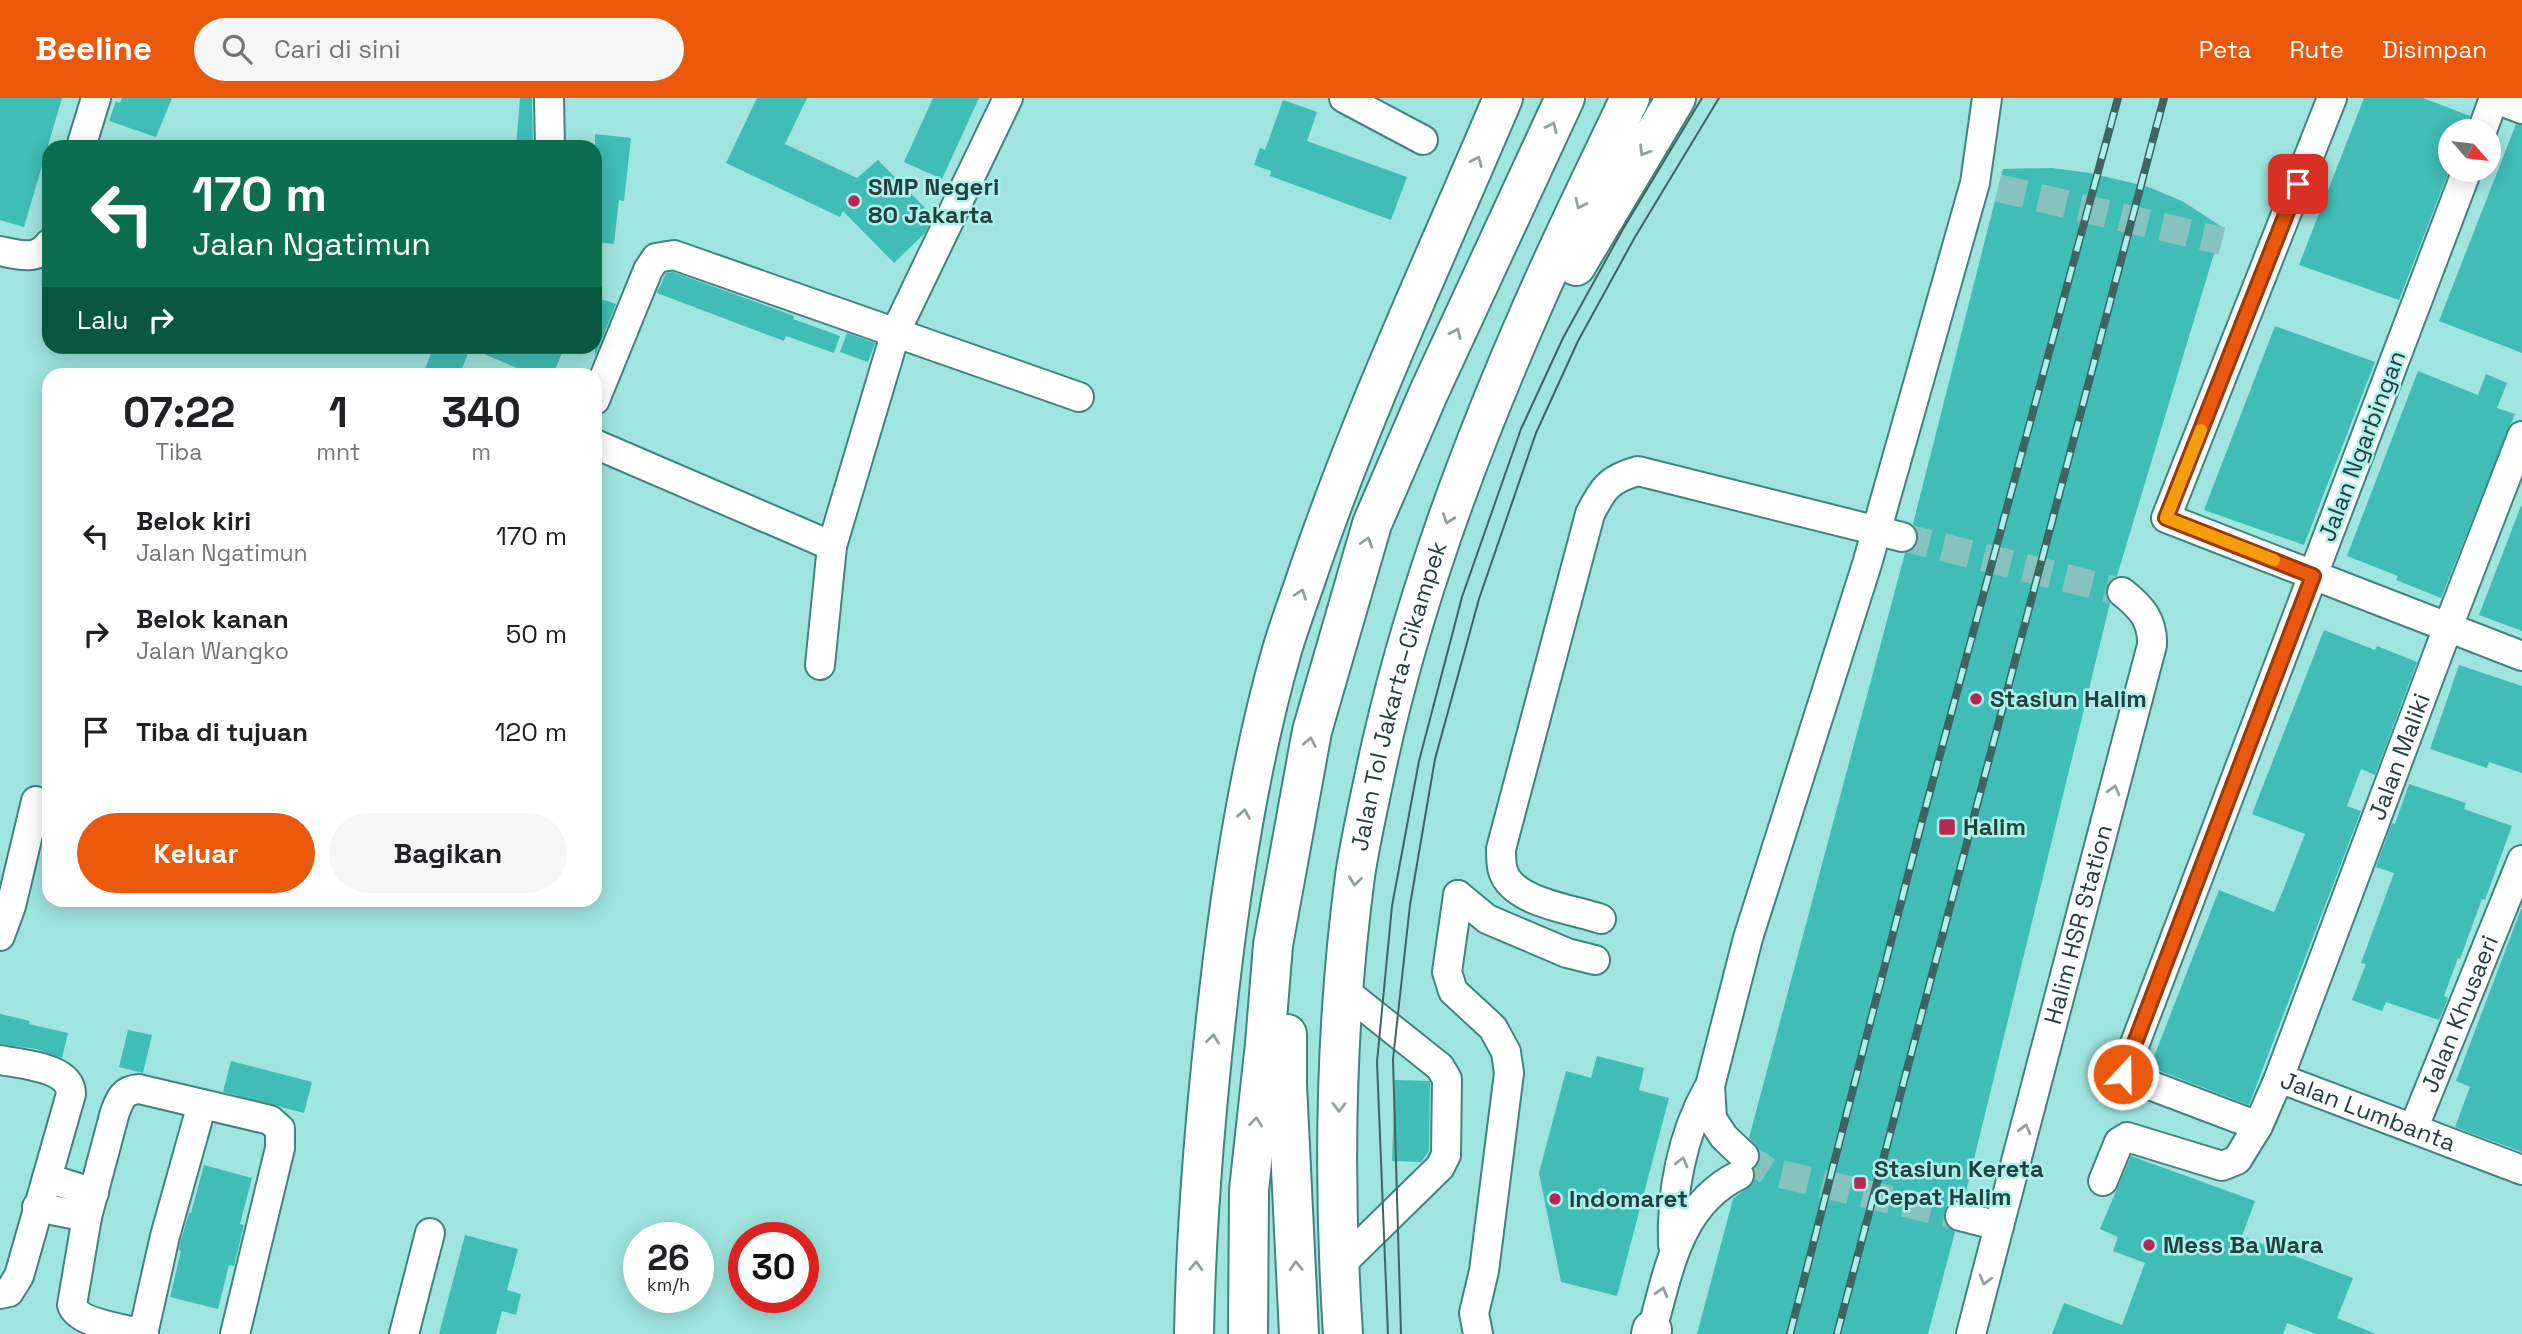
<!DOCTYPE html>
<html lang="id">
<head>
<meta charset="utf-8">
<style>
  :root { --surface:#fff; --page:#f6f6f6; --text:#202124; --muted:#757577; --accent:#ea580c }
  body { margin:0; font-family:"Space Grotesk",sans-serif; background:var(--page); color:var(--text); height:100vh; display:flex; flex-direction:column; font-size:26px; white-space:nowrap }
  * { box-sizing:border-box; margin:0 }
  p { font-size:23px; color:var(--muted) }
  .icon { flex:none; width:38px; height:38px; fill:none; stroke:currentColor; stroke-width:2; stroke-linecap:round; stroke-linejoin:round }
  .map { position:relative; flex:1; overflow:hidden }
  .panel { position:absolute; left:42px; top:270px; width:560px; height:539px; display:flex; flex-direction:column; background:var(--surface); border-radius:21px; box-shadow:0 4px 18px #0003 }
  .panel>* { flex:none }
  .hud { position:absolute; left:42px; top:42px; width:560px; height:214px; border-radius:21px; box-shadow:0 4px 18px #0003; background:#0b6e4f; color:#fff; overflow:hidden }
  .needle { width:46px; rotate:118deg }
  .fabs { position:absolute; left:2438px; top:21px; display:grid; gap:14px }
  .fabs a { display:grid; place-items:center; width:63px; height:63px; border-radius:50%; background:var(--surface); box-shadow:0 4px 18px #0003; font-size:35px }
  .speed { position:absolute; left:623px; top:1124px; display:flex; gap:14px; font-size:35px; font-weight:700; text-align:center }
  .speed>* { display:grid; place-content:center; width:91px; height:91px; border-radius:50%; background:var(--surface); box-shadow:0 4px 18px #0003; line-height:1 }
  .speed small { font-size:18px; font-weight:400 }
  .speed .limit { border:10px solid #d22; background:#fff; color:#111 }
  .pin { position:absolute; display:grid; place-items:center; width:60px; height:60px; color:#fff; margin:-30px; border-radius:14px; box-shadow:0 4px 10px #0006 }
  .me { position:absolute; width:77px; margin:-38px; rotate:21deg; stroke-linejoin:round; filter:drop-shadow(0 0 5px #0008) }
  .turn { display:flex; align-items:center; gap:24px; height:147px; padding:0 35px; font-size:32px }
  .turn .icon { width:91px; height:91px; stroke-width:2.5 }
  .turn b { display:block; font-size:49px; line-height:60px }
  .then { display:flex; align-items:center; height:66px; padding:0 35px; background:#0003; gap:14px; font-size:26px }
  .eta { display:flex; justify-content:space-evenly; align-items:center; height:119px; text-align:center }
  .eta b { font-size:42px; font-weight:700; line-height:49px }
  .cta { display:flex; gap:14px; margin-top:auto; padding:14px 35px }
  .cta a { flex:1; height:80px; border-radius:42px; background:var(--accent); color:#fff; font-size:28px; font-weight:700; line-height:80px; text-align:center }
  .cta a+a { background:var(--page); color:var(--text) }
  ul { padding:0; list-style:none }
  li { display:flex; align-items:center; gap:21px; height:98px; padding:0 35px }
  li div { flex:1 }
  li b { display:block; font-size:26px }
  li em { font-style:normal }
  header { display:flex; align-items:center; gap:42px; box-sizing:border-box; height:98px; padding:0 35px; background:var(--accent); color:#fff }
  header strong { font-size:33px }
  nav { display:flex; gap:38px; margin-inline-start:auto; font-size:24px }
  .search { width:490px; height:63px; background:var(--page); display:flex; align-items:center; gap:18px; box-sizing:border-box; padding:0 24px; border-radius:38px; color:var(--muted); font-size:26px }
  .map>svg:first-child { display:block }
  .building { fill:#40bdb6 }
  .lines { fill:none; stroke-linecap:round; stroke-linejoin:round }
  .minor-tunnel { stroke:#86c3be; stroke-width:28; stroke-dasharray:28 14; stroke-linecap:butt }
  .minor-casing { stroke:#40847f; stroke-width:32 }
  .highway-casing { stroke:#40847f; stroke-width:42 }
  .minor { stroke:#fff; stroke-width:28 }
  .highway { stroke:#fff; stroke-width:38 }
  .tram { stroke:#3f6461; stroke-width:2 }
  .rail-casing { stroke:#3f6461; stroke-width:8 }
  .rail { stroke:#acf1ec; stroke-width:5; stroke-dasharray:16; stroke-linecap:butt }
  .oneway { stroke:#92a09e }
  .route-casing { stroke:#983908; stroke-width:18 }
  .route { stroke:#ea580c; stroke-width:12 }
  .slow { stroke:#f59e0b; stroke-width:12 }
  .poi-dot { fill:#b82852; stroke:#acf1ec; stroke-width:2.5 }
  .labels { text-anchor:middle; stroke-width:5; stroke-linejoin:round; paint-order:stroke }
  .poi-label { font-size:24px; font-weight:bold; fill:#24403e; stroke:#acf1ec; text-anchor:start }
  .street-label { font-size:24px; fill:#24403e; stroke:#acf1ec }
</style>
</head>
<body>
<header>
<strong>Beeline</strong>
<div class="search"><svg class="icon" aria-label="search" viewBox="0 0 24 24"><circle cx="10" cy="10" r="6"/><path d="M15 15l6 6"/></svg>Cari di sini</div>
<nav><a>Peta</a><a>Rute</a><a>Disimpan</a></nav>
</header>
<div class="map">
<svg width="2522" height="1236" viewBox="0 0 2522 1236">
  <rect width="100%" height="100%" fill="#9fe4de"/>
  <!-- building -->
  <g class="building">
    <polygon points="0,0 62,0 24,129 0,122"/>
    <polygon points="122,0 172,0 156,39 109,23 116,3 120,5"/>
    <polygon points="520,0 532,0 533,49 516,49"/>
    <polygon points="757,0 807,0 785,46 857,80 878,62 933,118 925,135 894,165 843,113 840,119 726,65"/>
    <polygon points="933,0 979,0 942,81 904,64"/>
    <polygon points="2364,0 2423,0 2470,18 2465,33 2450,33 2450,70 2399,202 2299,167"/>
    <polygon points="1283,2 1317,14 1307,43 1407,79 1391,122 1270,78 1271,73 1254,67 1260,50 1265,52"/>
    <polygon points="2516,26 2522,27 2522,255 2439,223"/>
    <polygon points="595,36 631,40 624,103 619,102 614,146 595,144"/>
    <polygon points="2052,70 2090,75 2149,89 2184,104 2222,129 2117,478 2110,483 2106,491 2106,499 2110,505 1964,1102 1956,1102 1949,1106 1944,1115 1944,1123 1948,1129 1955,1134 1928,1236 1697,1236 1733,1101 1753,1085 1756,1077 1754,1071 1760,1063 1760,1053 1749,1040 1905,455 1913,451 1918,444 1918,434 1913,426 2003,71"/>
    <polygon points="673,174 794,218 793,221 840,238 834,255 786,238 784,243 657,195 666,175"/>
    <polygon points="595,199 616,206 595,258"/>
    <polygon points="2275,228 2375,264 2304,447 2204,412"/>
    <polygon points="847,235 875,245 868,264 840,254"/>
    <polygon points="434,248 553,248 563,253 553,276 531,276 470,250 460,276 423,276"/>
    <polygon points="2418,273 2478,297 2486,276 2507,285 2497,310 2515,316 2441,500 2396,482 2398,478 2347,458"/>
    <polygon points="2521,408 2522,409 2522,533 2479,517"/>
    <polygon points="2324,532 2375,552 2377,548 2417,564 2375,677 2361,671 2347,708 2361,713 2249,1007 2150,969 2219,792 2274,814 2282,795 2305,736 2252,716"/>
    <polygon points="2459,567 2522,588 2522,675 2489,664 2487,670 2430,651"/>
    <polygon points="2409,686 2466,705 2464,711 2512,728 2485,802 2482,801 2460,861 2458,860 2444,898 2448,900 2439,922 2386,904 2382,913 2352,902 2366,866 2361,865 2394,775 2376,769 2392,725 2395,726"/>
    <polygon points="2521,811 2522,811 2522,1054 2455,1029 2470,989 2456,983"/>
    <polygon points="0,916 30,923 29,926 68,935 62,960 36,951 0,946"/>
    <polygon points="128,932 152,937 143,975 119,969"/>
    <polygon points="1597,958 1644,970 1639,992 1669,1000 1617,1198 1561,1184 1539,1075 1566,973 1591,980"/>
    <polygon points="231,963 312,984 304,1015 223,994"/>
    <polygon points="1395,982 1429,983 1430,985 1429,1053 1421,1064 1392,1063"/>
    <polygon points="2131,1058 2255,1103 2242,1138 2353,1180 2337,1220 2376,1236 2316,1236 2287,1225 2283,1236 2052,1236 2064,1205 2122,1227 2145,1165 2113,1153 2118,1139 2100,1131"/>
    <polygon points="204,1067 252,1080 240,1126 244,1127 234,1168 229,1167 218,1211 170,1199 181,1153 179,1152 181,1142 189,1115 191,1115"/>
    <polygon points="465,1137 518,1151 507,1192 521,1196 516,1217 502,1213 496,1236 439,1236"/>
  </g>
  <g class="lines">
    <!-- minor-tunnel -->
    <g class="minor-tunnel">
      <polyline points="1998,90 2222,143"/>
      <polyline points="1902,439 2122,494"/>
      <polyline points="1744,1058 1768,1073 1960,1118"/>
    </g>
    <defs>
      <g id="minor">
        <polyline points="549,0 550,49"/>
        <polyline points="1344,0 1423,42"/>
        <polyline points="2332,0 2166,420 2522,558"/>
        <polyline points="2493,0 2522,11"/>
        <polyline points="2482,33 2494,0"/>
        <polyline points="81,49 96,0"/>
        <path id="s1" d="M2467,72L2123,977L2258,1028L2279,980L2522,1072"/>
        <path d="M0,153C18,157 37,163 49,146"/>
        <polyline points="595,302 648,172 656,160 674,157 1079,299"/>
        <polyline points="595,346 832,448"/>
        <polyline points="820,567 832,448 896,233 1008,0"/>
        <polyline points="1458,797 1447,874 1453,893 1493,930 1506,954 1509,975 1484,1173 1474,1215 1478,1236"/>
        <polyline points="1458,797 1487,821 1567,855 1595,862"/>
        <path d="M1601,821C1573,811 1513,805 1503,773C1501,767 1501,758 1501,751L1590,416C1603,390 1609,381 1638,373L1902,439"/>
        <polyline points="0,838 11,808 36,703"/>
        <path d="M0,962C21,966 71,969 71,996L19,1178L9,1194L0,1196"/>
        <path id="s2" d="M2279,980L2448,529L2522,338"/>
        <path id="s3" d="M2414,1029L2522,762"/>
        <polyline points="1744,1058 1724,1039 1712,1021 1710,988 1748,840 1867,466 1975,85 1987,0"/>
        <polyline points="47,1080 94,1095"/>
        <polyline points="2103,1083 2119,1044 2127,1039 2222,1068 2237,1062 2258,1028"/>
        <polyline points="37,1109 87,1119"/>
        <path id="s4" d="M1960,1118L1999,1128L2152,547C2153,522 2141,509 2122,494"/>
        <path d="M1673,1147C1671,1095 1682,1037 1708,991"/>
        <polyline points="1339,1168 1440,1069 1446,1057 1447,981 1440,969 1342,891"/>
        <polyline points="143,1236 165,1138 202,1006"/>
        <path d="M144,1236C126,1231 78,1226 72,1207L87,1119L115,1014C120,1001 123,992 139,991L270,1022L280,1031V1050L235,1236"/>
        <polyline points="404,1236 430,1135"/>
        <path d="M1653,1236L1652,1232C1669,1172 1678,1107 1739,1077"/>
        <polyline points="1971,1236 1999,1128"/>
      </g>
      <g id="highway">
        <polyline points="1576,168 1676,0"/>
        <polyline points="1287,936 1287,987 1299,1236"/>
        <path d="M1194,1236C1196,1122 1206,1008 1219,894C1232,779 1250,664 1282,552C1290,525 1300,499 1309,472C1364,311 1437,156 1503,0"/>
        <polyline points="1248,1236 1249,1092 1265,946 1273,847 1312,633 1372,426 1429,294 1565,0"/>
        <path id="s5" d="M1343,1236C1333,1084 1335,929 1355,778C1360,744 1368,710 1375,676C1409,514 1467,357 1534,205C1564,136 1598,68 1630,0"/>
        <polyline points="1651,1236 1652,1232"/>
      </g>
    </defs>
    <!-- minor casing -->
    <use href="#minor" class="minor-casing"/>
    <!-- highway casing -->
    <use href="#highway" class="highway-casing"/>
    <!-- minor -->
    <use href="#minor" class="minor"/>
    <!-- highway -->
    <use href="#highway" class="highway"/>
    <!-- tram -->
    <g class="tram">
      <polyline points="1388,1236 1377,964 1392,808 1419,663 1462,499 1521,331 1563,240 1623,131 1702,0"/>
      <polyline points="1401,1236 1393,961 1410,807 1435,661 1479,501 1536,335 1578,243 1635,139 1719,0"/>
    </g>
    <defs>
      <g id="rail">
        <polyline points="1790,1236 1922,723 2118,0"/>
        <polyline points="1837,1236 2164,0"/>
      </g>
    </defs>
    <!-- rail casing -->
    <use href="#rail" class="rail-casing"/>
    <!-- rail -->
    <use href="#rail" class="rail"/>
  </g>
  <!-- one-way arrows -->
  <defs><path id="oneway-chevron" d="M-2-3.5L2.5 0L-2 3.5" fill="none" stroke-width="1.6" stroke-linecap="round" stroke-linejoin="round" transform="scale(1.75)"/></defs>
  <g class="oneway">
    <use href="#oneway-chevron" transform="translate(1552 29) rotate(-65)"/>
    <use href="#oneway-chevron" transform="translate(1644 53) rotate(121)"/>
    <use href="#oneway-chevron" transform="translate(1477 63) rotate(-67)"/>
    <use href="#oneway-chevron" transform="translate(1580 106) rotate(115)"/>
    <use href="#oneway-chevron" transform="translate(1456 235) rotate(-66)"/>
    <use href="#oneway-chevron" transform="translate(1448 421) rotate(110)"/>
    <use href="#oneway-chevron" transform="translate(1367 444) rotate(-73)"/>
    <use href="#oneway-chevron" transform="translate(1301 496) rotate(-71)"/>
    <use href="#oneway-chevron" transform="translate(1310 644) rotate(-79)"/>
    <use href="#oneway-chevron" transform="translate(2114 692) rotate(-75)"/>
    <use href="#oneway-chevron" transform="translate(1244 716) rotate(-80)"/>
    <use href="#oneway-chevron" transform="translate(1355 783) rotate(97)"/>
    <use href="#oneway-chevron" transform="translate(1213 941) rotate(-83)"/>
    <use href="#oneway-chevron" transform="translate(1339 1009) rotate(91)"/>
    <use href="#oneway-chevron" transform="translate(1256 1024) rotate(-84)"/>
    <use href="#oneway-chevron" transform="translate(2025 1031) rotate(-75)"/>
    <use href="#oneway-chevron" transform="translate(1682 1064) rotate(-76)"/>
    <use href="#oneway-chevron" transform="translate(1196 1168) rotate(-88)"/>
    <use href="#oneway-chevron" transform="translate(1296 1168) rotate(-92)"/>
    <use href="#oneway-chevron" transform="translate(1985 1182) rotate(105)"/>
    <use href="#oneway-chevron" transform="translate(1662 1194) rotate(-74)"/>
  </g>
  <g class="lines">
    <defs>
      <polyline id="route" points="2123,976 2313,478 2166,420 2298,86"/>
    </defs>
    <!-- route casing -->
    <use href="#route" class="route-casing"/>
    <!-- route -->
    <use href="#route" class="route"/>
    <!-- slow -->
    <polyline class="slow" points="2201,332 2166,420 2274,462"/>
  </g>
  <!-- markers -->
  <g class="poi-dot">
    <circle cx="854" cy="103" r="7"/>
    <circle cx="1976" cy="601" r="7"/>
    <rect x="1938" y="720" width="18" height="18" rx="3.5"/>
    <rect x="1853" y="1078" width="14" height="14" rx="3.5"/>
    <circle cx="1555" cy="1101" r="7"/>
    <circle cx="2149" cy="1147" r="7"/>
  </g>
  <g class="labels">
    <!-- poi labels -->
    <g class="poi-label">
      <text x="868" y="97">SMP Negeri<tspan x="868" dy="28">80 Jakarta</tspan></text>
      <text x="1990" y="609">Stasiun Halim</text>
      <text x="1963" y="737">Halim</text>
      <text x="1874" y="1079">Stasiun Kereta<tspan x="1874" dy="28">Cepat Halim</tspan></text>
      <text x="1569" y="1109">Indomaret</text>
      <text x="2163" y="1155">Mess Ba Wara</text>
    </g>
    <!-- street labels -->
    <g class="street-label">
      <text transform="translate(2362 348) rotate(-69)" y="8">Jalan Ngarbingan</text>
      <text dy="8" stroke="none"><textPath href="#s5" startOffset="644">Jalan Tol Jakarta–Cikampek</textPath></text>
      <text dy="8" stroke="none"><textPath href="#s2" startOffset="343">Jalan Maliki</textPath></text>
      <text dy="8" stroke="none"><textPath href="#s4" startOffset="352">Halim HSR Station</textPath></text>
      <text dy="8" stroke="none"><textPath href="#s3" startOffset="122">Jalan Khusaeri</textPath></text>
      <text dy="8" stroke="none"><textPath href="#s1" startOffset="1260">Jalan Lumbanta</textPath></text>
    </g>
  </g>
</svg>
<div class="fabs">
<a><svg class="needle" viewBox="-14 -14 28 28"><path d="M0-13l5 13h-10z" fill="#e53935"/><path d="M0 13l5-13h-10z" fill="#757577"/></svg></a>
</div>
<div class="speed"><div>26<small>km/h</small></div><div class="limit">30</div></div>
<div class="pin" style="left:2298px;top:86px;background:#d93025"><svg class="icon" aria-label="arrive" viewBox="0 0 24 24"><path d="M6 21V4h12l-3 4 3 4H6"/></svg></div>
<svg class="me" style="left:2123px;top:976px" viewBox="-20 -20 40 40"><circle r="17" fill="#ea580c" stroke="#fff" stroke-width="3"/><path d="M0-11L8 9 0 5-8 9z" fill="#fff"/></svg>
<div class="hud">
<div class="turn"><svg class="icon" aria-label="left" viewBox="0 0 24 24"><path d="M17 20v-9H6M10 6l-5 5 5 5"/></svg><div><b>170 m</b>Jalan Ngatimun</div></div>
<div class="then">Lalu<svg class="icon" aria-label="right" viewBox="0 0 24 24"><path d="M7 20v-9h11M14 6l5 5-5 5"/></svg></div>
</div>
<section class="panel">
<div class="eta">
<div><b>07:22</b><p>Tiba</p></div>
<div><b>1</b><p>mnt</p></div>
<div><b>340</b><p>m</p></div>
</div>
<ul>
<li><svg class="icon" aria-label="left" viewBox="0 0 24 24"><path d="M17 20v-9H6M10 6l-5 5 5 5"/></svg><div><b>Belok kiri</b><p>Jalan Ngatimun</p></div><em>170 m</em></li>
<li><svg class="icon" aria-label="right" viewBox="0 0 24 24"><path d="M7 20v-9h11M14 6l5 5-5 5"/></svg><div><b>Belok kanan</b><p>Jalan Wangko</p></div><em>50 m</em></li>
<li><svg class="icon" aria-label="arrive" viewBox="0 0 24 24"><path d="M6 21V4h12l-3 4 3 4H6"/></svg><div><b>Tiba di tujuan</b></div><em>120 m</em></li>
</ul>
<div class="cta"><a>Keluar</a><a>Bagikan</a></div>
</section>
</div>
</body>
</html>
